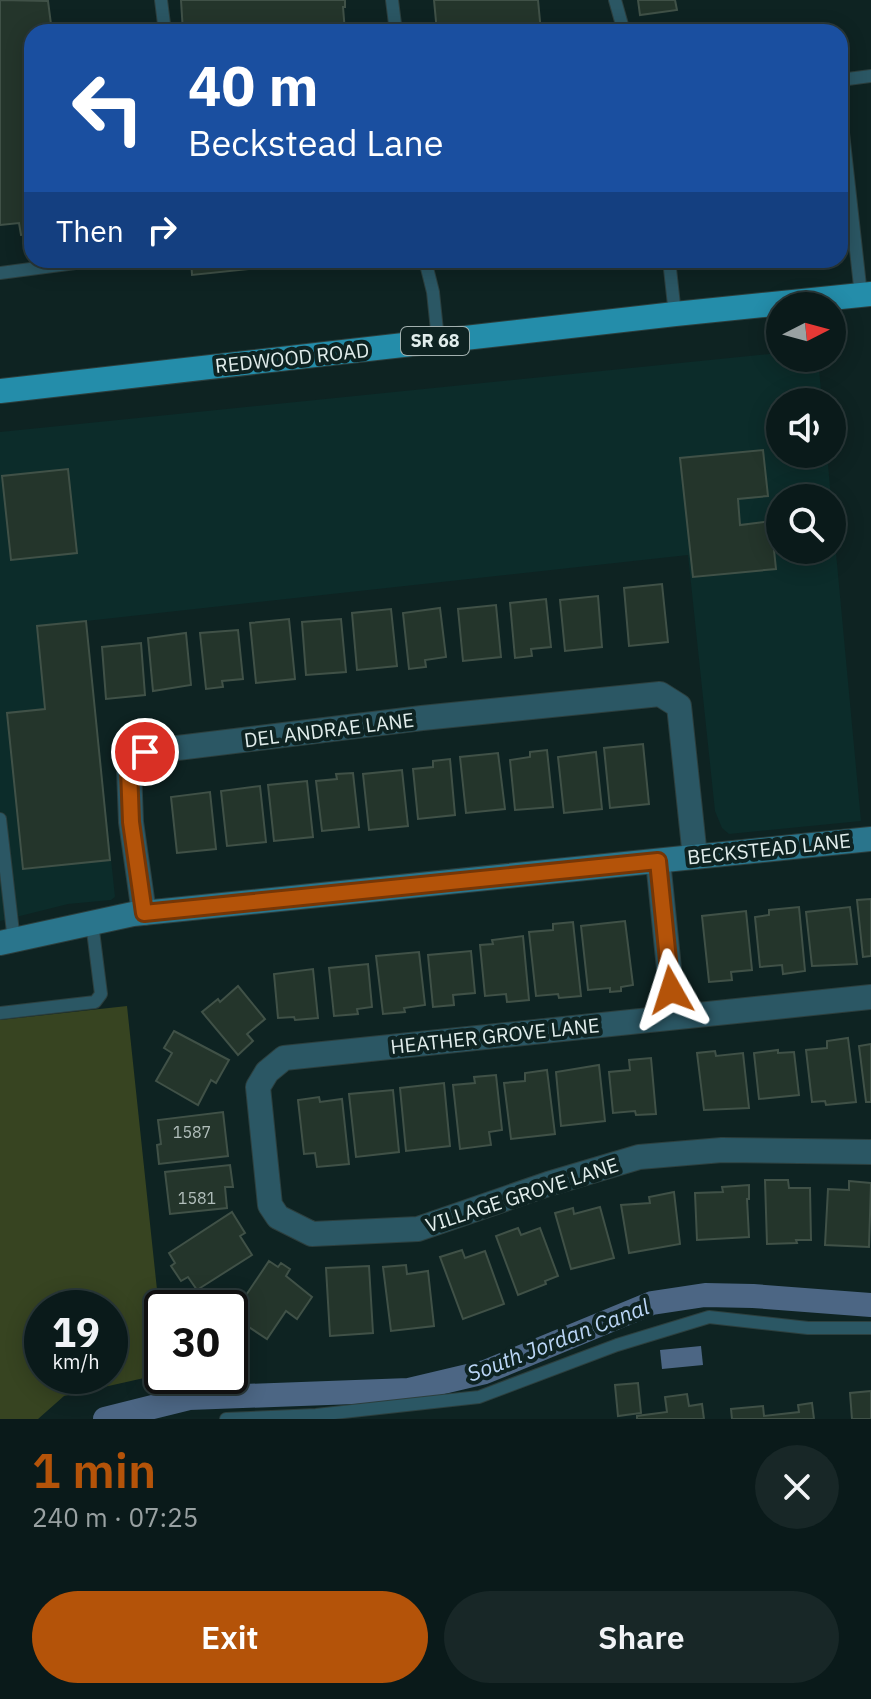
<!DOCTYPE html>
<html lang="en">
<head>
<meta charset="utf-8">
<style>
  :root { --surface:#0a1a1a; --page:#182727; --text:#f1f3f6; --muted:#99a1a2; --line:#2a3839; --accent:#b45309 }
  body { margin:0; font-family:"IBM Plex Sans",sans-serif; background:var(--page); color:var(--text); height:100vh; display:flex; flex-direction:column; font-size:30px; white-space:nowrap }
  * { box-sizing:border-box; margin:0 }
  p { font-size:26px; color:var(--muted) }
  .icon { flex:none; width:44px; height:44px; fill:none; stroke:currentColor; stroke-width:2; stroke-linecap:round; stroke-linejoin:round }
  .map { position:relative; height:1419px; overflow:hidden }
  .panel { display:flex; flex-direction:column; background:var(--surface); flex:1 }
  .panel>* { flex:none }
  .banner { position:absolute; left:24px; top:24px; width:824px; height:244px; border-radius:24px; box-shadow:0 4px 20px #0003,0 0 0 2px var(--line); background:#1a4fa0; color:#fff; overflow:hidden }
  .needle { width:52px; rotate:84deg }
  .buttons { position:absolute; left:766px; top:292px; display:grid; gap:16px }
  .buttons a { display:grid; place-items:center; width:80px; height:80px; border-radius:50%; background:var(--surface); box-shadow:0 4px 20px #0003,0 0 0 2px var(--line); font-size:40px }
  .speed { position:absolute; left:24px; top:1290px; display:flex; gap:16px; font-size:40px; font-weight:700; text-align:center }
  .speed>* { display:grid; place-content:center; width:104px; height:104px; border-radius:50%; background:var(--surface); box-shadow:0 4px 20px #0003,0 0 0 2px var(--line); line-height:1 }
  .speed small { font-size:20px; font-weight:400 }
  .speed .limit { border:4px solid #111; border-radius:12px; background:#fff; color:#111 }
  .pin { position:absolute; display:grid; place-items:center; width:68px; height:68px; color:#fff; margin:-34px; border:4px solid #fff; border-radius:50%; box-shadow:0 2px 8px #0007 }
  .me { position:absolute; width:88px; margin:-44px; rotate:354deg; stroke-linejoin:round; filter:drop-shadow(0 0 6px #0008) }
  .turn { display:flex; align-items:center; gap:28px; height:168px; padding:0 32px; font-size:36px }
  .turn .icon { width:104px; height:104px; stroke-width:2.5 }
  .turn b { display:block; font-size:56px; line-height:68px }
  .then { display:flex; align-items:center; height:76px; padding:0 32px; background:#0003; gap:16px; font-size:30px }
  .round { display:grid; place-items:center; flex:none; width:84px; height:84px; border-radius:42px; background:var(--page) }
  .headline { display:flex; align-items:center; justify-content:space-between; height:136px; padding:0 32px }
  h1 { font-size:48px; font-weight:600; line-height:60px; color:var(--accent) }
  .primary-button { display:flex; gap:16px; margin-top:auto; padding:16px 32px }
  .primary-button a { flex:1; height:92px; border-radius:48px; background:var(--accent); color:#fff; font-size:32px; font-weight:600; line-height:92px; text-align:center }
  .primary-button a+a { background:var(--page); color:var(--text) }
  .map>svg:first-child { display:block }
  .built { fill:#0c2c2a }
  .green { fill:#374421; fill-rule:evenodd }
  .water { fill:#4c6684 }
  .lines { fill:none; stroke-linecap:round; stroke-linejoin:round }
  .canal { stroke:#4c6684; stroke-width:24 }
  .building { fill:#24352b; stroke:#405147; stroke-width:2 }
  .lane-casing { stroke:#2c3f3e; stroke-width:14 }
  .street-casing { stroke:#2c3f3e; stroke-width:26 }
  .secondary-casing { stroke:#2c3f3e; stroke-width:26 }
  .primary-casing { stroke:#2c3f3e; stroke-width:26 }
  .lane { stroke:#2b5764; stroke-width:12 }
  .street { stroke:#2b5764; stroke-width:24 }
  .secondary { stroke:#2a758c; stroke-width:24 }
  .primary { stroke:#248daa; stroke-width:24 }
  .route-casing { stroke:#753606; stroke-width:20 }
  .route { stroke:#b45309; stroke-width:14 }
  .labels { text-anchor:middle; stroke-width:8; stroke-linejoin:round; paint-order:stroke }
  .number-label { font-size:16px; fill:#b2bfbc }
  .shield { fill:#0e2322; stroke:#a2b0af; stroke-width:2 }
  .shield-label { font-size:18px; font-weight:bold; fill:#e1edec }
  .street-label { font-size:20px; fill:#e1edec; stroke:#0e2322 }
  .water-label { font-size:22px; font-style:italic; fill:#bbd6f6; stroke:#0e2322 }
</style>
</head>
<body>
<div class="map">
<svg width="871" height="1419" viewBox="0 0 871 1419">
  <rect width="100%" height="100%" fill="#0e2322"/>
  <!-- built -->
  <polygon class="built" points="780,353 780,358 818,358 822,402 780,402 780,454 827,454 831,498 780,498 780,550 832,550 832,510 861,821 729,834 722,828 715,811 688,555 86,621 115,897 111,900 68,904 0,921 0,432"/>
  <!-- green -->
  <path class="green" d="M127,1006L162,1337V1374L64,1396L38,1419H0V1020ZM42,1308H110V1376H42Z"/>
  <!-- water -->
  <polygon class="water" points="701,1346 703,1365 662,1369 660,1350"/>
  <g class="lines">
    <!-- canal -->
    <polyline class="canal" points="105,1419 189,1398 409,1390 485,1372 652,1303 705,1295 753,1296 871,1305"/>
  </g>
  <!-- building -->
  <g class="building">
    <polygon points="0,0 48,1 51,24 40,25 41,32 32,32 32,234 21,235 19,223 0,225"/>
    <polygon points="181,0 345,0 345,7 343,7 345,32 183,32"/>
    <polygon points="434,0 538,0 541,32 437,32"/>
    <polygon points="638,0 675,0 677,10 640,15"/>
    <polygon points="191,260 268,260 268,267 192,275"/>
    <polygon points="285,260 339,260 285,266"/>
    <polygon points="763,450 768,496 738,499 740,525 771,521 776,569 693,577 680,458"/>
    <polygon points="68,469 77,553 11,560 2,476"/>
    <polygon points="662,584 668,642 629,646 624,588"/>
    <polygon points="598,596 602,647 565,651 560,600"/>
    <polygon points="546,599 551,647 531,649 532,656 515,658 510,603"/>
    <polygon points="496,605 501,657 463,661 458,609"/>
    <polygon points="440,608 446,657 425,660 426,667 409,669 403,613"/>
    <polygon points="391,609 397,666 357,670 352,613"/>
    <polygon points="289,619 295,679 256,683 250,623"/>
    <polygon points="341,619 346,672 306,675 302,622"/>
    <polygon points="86,621 110,860 23,869 7,713 45,709 37,626"/>
    <polygon points="238,630 243,679 222,681 223,687 206,689 200,633"/>
    <polygon points="186,633 191,685 153,691 148,638"/>
    <polygon points="141,643 145,695 106,699 102,647"/>
    <polygon points="643,744 649,804 610,808 604,748"/>
    <polygon points="547,750 553,807 515,810 510,760 530,757 530,752"/>
    <polygon points="596,752 602,809 564,813 558,757"/>
    <polygon points="498,753 505,809 466,813 460,757"/>
    <polygon points="450,759 455,815 418,819 413,769 433,767 433,761"/>
    <polygon points="402,770 408,826 369,830 363,774"/>
    <polygon points="353,773 359,827 322,831 316,781 337,779 336,774"/>
    <polygon points="307,781 313,837 274,841 268,785"/>
    <polygon points="260,786 266,842 227,846 221,791"/>
    <polygon points="210,792 216,849 177,853 171,797"/>
    <polygon points="871,899 871,956 863,957 857,900"/>
    <polygon points="799,907 805,971 783,974 782,965 760,967 755,917 769,915 769,910"/>
    <polygon points="850,907 857,964 812,966 806,912"/>
    <polygon points="746,911 752,970 731,972 732,980 709,982 702,916"/>
    <polygon points="625,921 633,985 621,987 621,991 610,992 610,988 588,990 581,926"/>
    <polygon points="573,922 581,996 559,998 558,994 536,996 529,932 553,930 553,924"/>
    <polygon points="523,936 529,1000 507,1002 506,994 485,996 480,945 493,944 492,940"/>
    <polygon points="471,951 475,993 453,995 454,1005 433,1007 428,955"/>
    <polygon points="419,952 425,1005 404,1008 405,1012 383,1014 376,956"/>
    <polygon points="368,964 372,1007 357,1009 358,1014 334,1016 329,968"/>
    <polygon points="313,969 318,1018 295,1020 294,1017 278,1018 274,974"/>
    <polygon points="238,986 265,1019 247,1034 253,1041 238,1055 202,1012 218,999 220,1002"/>
    <polygon points="174,1031 229,1060 216,1083 211,1080 198,1105 156,1081 172,1053 164,1048"/>
    <polygon points="848,1038 856,1102 826,1105 825,1101 812,1102 806,1050 827,1048 827,1041"/>
    <polygon points="871,1044 871,1102 866,1102 859,1046"/>
    <polygon points="778,1050 778,1053 794,1052 799,1095 759,1099 754,1053"/>
    <polygon points="715,1051 716,1056 743,1053 749,1108 704,1110 697,1053"/>
    <polygon points="651,1058 656,1114 636,1115 635,1111 613,1113 609,1072 630,1070 629,1060"/>
    <polygon points="599,1065 605,1121 561,1126 556,1072"/>
    <polygon points="547,1070 555,1134 511,1139 504,1083 525,1081 525,1073"/>
    <polygon points="496,1075 502,1130 489,1132 491,1145 460,1149 453,1085 475,1083 474,1077"/>
    <polygon points="444,1083 450,1146 406,1151 400,1088"/>
    <polygon points="393,1090 399,1152 356,1157 349,1094"/>
    <polygon points="319,1097 320,1102 342,1099 349,1164 317,1167 315,1153 304,1154 298,1100"/>
    <polygon points="223,1112 228,1156 159,1164 157,1145 161,1144 158,1120"/>
    <polygon points="230,1165 233,1187 225,1187 227,1208 170,1214 165,1172"/>
    <polygon points="765,1180 788,1180 789,1188 810,1188 811,1240 796,1240 797,1243 767,1244"/>
    <polygon points="849,1181 871,1183 869,1247 825,1245 828,1189 849,1190"/>
    <polygon points="749,1185 749,1199 747,1199 749,1237 697,1240 695,1193 723,1192 722,1187"/>
    <polygon points="674,1192 680,1244 629,1253 621,1205 650,1203 649,1197"/>
    <polygon points="600,1207 614,1258 571,1269 555,1213 573,1208 574,1214"/>
    <polygon points="232,1212 245,1233 240,1236 252,1255 197,1290 188,1277 181,1281 171,1266 175,1263 169,1253"/>
    <polygon points="518,1228 521,1235 540,1228 558,1276 545,1281 546,1284 518,1295 496,1236"/>
    <polygon points="462,1250 465,1258 485,1251 504,1304 463,1319 440,1257"/>
    <polygon points="269,1261 278,1267 281,1263 290,1269 286,1276 312,1297 297,1319 286,1311 267,1339 232,1316"/>
    <polygon points="406,1265 407,1274 428,1271 434,1326 391,1331 383,1267"/>
    <polygon points="369,1266 373,1333 330,1336 326,1268"/>
    <polygon points="638,1383 641,1413 618,1416 615,1385"/>
    <polygon points="871,1391 871,1419 852,1419 850,1393"/>
    <polygon points="687,1394 689,1406 702,1404 704,1419 637,1419 637,1416 667,1412 665,1397"/>
    <polygon points="812,1403 814,1419 732,1419 731,1409 763,1406 764,1416 799,1412 798,1405"/>
  </g>
  <g class="lines">
    <defs>
      <g id="lane">
        <polyline points="161,0 165,32"/>
        <polyline points="392,0 396,32"/>
        <polyline points="615,0 624,32"/>
        <polyline points="840,80 871,76"/>
        <polyline points="840,106 861,295"/>
        <polyline points="425,260 433,292 438,340"/>
        <polyline points="669,260 675,314"/>
        <polyline points="0,273 98,260"/>
        <polyline points="0,819 14,941"/>
        <polyline points="0,1013 95,1002 101,994 92,923"/>
        <polyline points="226,1419 316,1415 479,1397 617,1345 709,1317 808,1328 871,1328"/>
      </g>
      <g id="street">
        <polyline points="658,861 674,1017"/>
        <polyline points="144,913 131,822 129,769 135,757 145,752 422,718 660,694 679,706 695,857"/>
        <polyline points="871,997 284,1058 267,1072 258,1087 270,1205 278,1217 312,1234 418,1229 548,1184 639,1157 722,1150 871,1152"/>
      </g>
      <polyline id="secondary" points="0,943 133,914 871,839"/>
      <polyline id="primary" points="0,391 675,314 871,294"/>
    </defs>
    <!-- lane casing -->
    <use href="#lane" class="lane-casing"/>
    <!-- street casing -->
    <use href="#street" class="street-casing"/>
    <!-- secondary casing -->
    <use href="#secondary" class="secondary-casing"/>
    <!-- primary casing -->
    <use href="#primary" class="primary-casing"/>
    <!-- lane -->
    <use href="#lane" class="lane"/>
    <!-- street -->
    <use href="#street" class="street"/>
    <!-- secondary -->
    <use href="#secondary" class="secondary"/>
    <!-- primary -->
    <use href="#primary" class="primary"/>
  </g>
  <g class="lines">
    <defs>
      <polyline id="route" points="145,752 135,757 129,769 131,822 144,913 658,861 671,990"/>
    </defs>
    <!-- route casing -->
    <use href="#route" class="route-casing"/>
    <!-- route -->
    <use href="#route" class="route"/>
  </g>
  <g class="labels">
    <!-- number labels -->
    <g class="number-label">
      <text x="192" y="1138">1587</text>
      <text x="197" y="1204">1581</text>
    </g>
    <!-- shield labels -->
    <rect class="shield" x="401" y="327" width="68" height="28" rx="6"/>
    <g class="shield-label">
      <text x="435" y="347">SR 68</text>
    </g>
    <!-- street labels -->
    <g class="street-label">
      <text transform="translate(292 358) rotate(-6)" y="7">REDWOOD ROAD</text>
      <text transform="translate(329 730) rotate(-7)" y="7">DEL ANDRAE LANE</text>
      <text transform="translate(769 849) rotate(-6)" y="7">BECKSTEAD LANE</text>
      <text transform="translate(495 1036) rotate(-6)" y="7">HEATHER GROVE LANE</text>
      <text transform="translate(522 1195) rotate(-18)" y="7">VILLAGE GROVE LANE</text>
    </g>
    <!-- water labels -->
    <g class="water-label">
      <text transform="translate(558 1340) rotate(-21)" y="8">South Jordan Canal</text>
    </g>
  </g>
</svg>
<div class="buttons">
<a><svg class="needle" viewBox="-14 -14 28 28"><path d="M0-13l5 13h-10z" fill="#e53935"/><path d="M0 13l5-13h-10z" fill="#99a1a2"/></svg></a>
<a><svg class="icon" aria-label="sound" viewBox="0 0 24 24"><path d="M4 9h4l5-4v14l-5-4H4zM17 9q2 3 0 6"/></svg></a>
<a><svg class="icon" aria-label="search" viewBox="0 0 24 24"><circle cx="10" cy="10" r="6"/><path d="M15 15l6 6"/></svg></a>
</div>
<div class="speed"><div>19<small>km/h</small></div><div class="limit">30</div></div>
<div class="pin" style="left:145px;top:752px;background:#d93025"><svg class="icon" aria-label="arrive" viewBox="0 0 24 24"><path d="M6 21V4h12l-3 4 3 4H6"/></svg></div>
<svg class="me" style="left:671px;top:990px" viewBox="-20 -20 40 40"><path d="M0-17L14 15 0 8-14 15z" fill="#b45309" stroke="#fff" stroke-width="4"/></svg>
<div class="banner">
<div class="turn"><svg class="icon" aria-label="left" viewBox="0 0 24 24"><path d="M17 20v-9H6M10 6l-5 5 5 5"/></svg><div><b>40 m</b>Beckstead Lane</div></div>
<div class="then">Then<svg class="icon" aria-label="right" viewBox="0 0 24 24"><path d="M7 20v-9h11M14 6l5 5-5 5"/></svg></div>
</div>
</div>
<section class="panel">
<div class="headline"><div><h1>1 min</h1><p>240 m · 07:25</p></div><a class="round"><svg class="icon" aria-label="close" viewBox="0 0 24 24"><path d="M6 6l12 12M18 6L6 18"/></svg></a></div>
<div class="primary-button"><a>Exit</a><a>Share</a></div>
</section>
</body>
</html>
